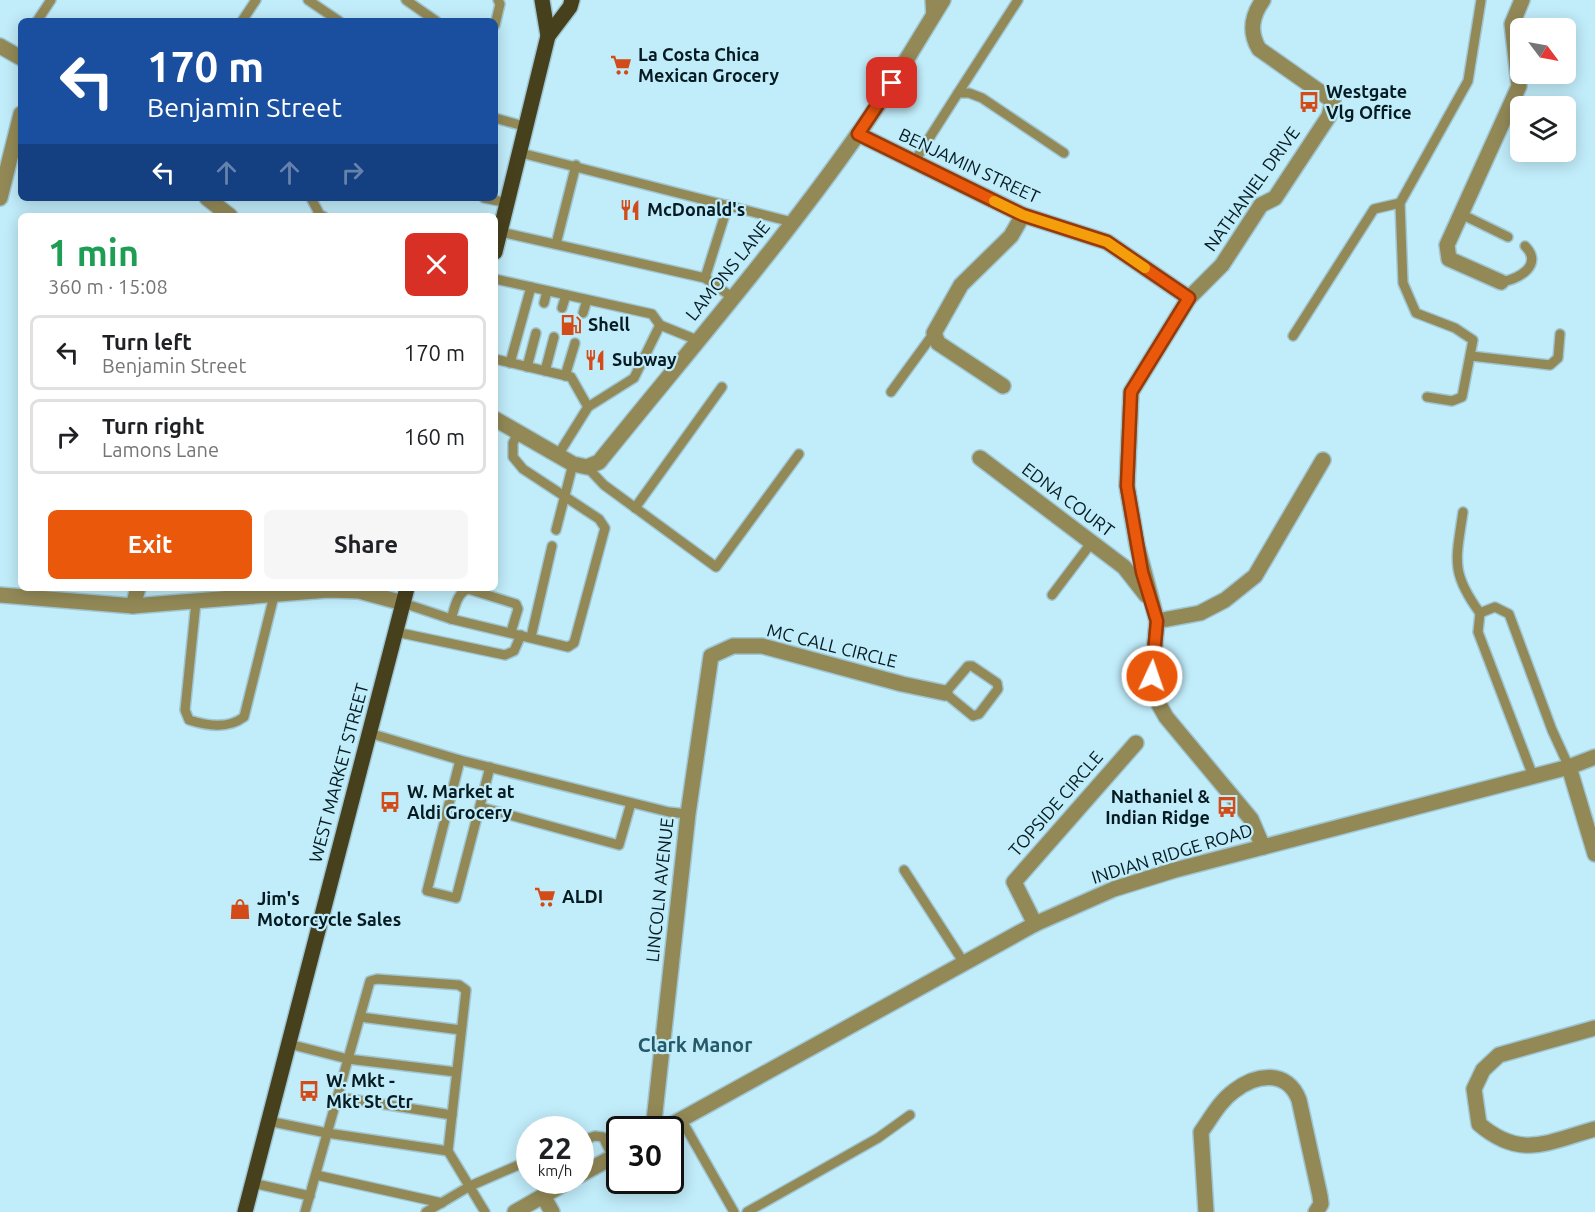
<!DOCTYPE html>
<html lang="en">
<head>
<meta charset="utf-8">
<style>
  :root { --surface:#fff; --page:#f6f6f6; --text:#202124; --muted:#757577; --line:#e0e0e0; --accent:#ea580c }
  body { margin:0; font-family:Ubuntu,sans-serif; background:var(--page); color:var(--text); height:100vh; display:flex; flex-direction:column; font-size:22px; white-space:nowrap }
  * { box-sizing:border-box; margin:0 }
  p { font-size:20px; color:var(--muted) }
  .icon { flex:none; width:33px; height:33px; fill:none; stroke:currentColor; stroke-width:2; stroke-linecap:round; stroke-linejoin:round }
  .map { position:relative; flex:1; overflow:hidden }
  .drawer { position:absolute; left:18px; top:213px; width:480px; height:378px; display:flex; flex-direction:column; background:var(--surface); border-radius:9px; box-shadow:0 3px 15px #0003 }
  .drawer>* { flex:none }
  .guide { position:absolute; left:18px; top:18px; width:480px; height:183px; border-radius:9px; box-shadow:0 3px 15px #0003; background:#1a4fa0; color:#fff; overflow:hidden }
  .needle { width:39px; rotate:122deg }
  .controls { position:absolute; left:1510px; top:18px; display:grid; gap:12px }
  .controls a { display:grid; place-items:center; width:66px; height:66px; border-radius:9px; background:var(--surface); box-shadow:0 3px 15px #0003; font-size:30px }
  .speed { position:absolute; left:516px; top:1116px; display:flex; gap:12px; font-size:30px; font-weight:700; text-align:center }
  .speed>* { display:grid; place-content:center; width:78px; height:78px; border-radius:50%; background:var(--surface); box-shadow:0 3px 15px #0003; line-height:1 }
  .speed small { font-size:15px; font-weight:400 }
  .speed .limit { border:3px solid #111; border-radius:9px; background:#fff; color:#111 }
  .pin { position:absolute; display:grid; place-items:center; width:51px; height:51px; color:#fff; margin:-26px; border-radius:12px; box-shadow:0 3px 9px #0006 }
  .me { position:absolute; width:66px; margin:-33px; rotate:3deg; stroke-linejoin:round; filter:drop-shadow(0 0 4px #0008) }
  .turn { display:flex; align-items:center; gap:21px; height:126px; padding:0 30px; font-size:27px }
  .turn .icon { width:78px; height:78px; stroke-width:2.5 }
  .turn b { display:block; font-size:42px; line-height:51px }
  .lanes { display:flex; align-items:center; height:57px; padding:0 30px; background:#0003; justify-content:center; gap:30px; direction:ltr }
  .lanes .off { opacity:.35 }
  .round { display:grid; place-items:center; flex:none; width:63px; height:63px; border-radius:9px; background:var(--page) }
  .headline { display:flex; align-items:center; justify-content:space-between; height:102px; padding:0 30px }
  h1 { font-size:36px; font-weight:600; line-height:45px; color:#1e9e55 }
  .primary-button { display:flex; gap:12px; margin-top:auto; padding:12px 30px }
  .primary-button a { flex:1; height:69px; border-radius:9px; background:var(--accent); color:#fff; font-size:24px; font-weight:600; line-height:69px; text-align:center }
  .primary-button a+a { background:var(--page); color:var(--text) }
  ul { padding:0; list-style:none }
  li { display:flex; align-items:center; gap:18px; height:75px; margin:0 12px 9px; padding:0 18px; border:3px solid var(--line); border-radius:9px }
  li div { flex:1 }
  li b { display:block; font-size:22px }
  li em { font-style:normal }
  .map>svg:first-child { display:block }
  .lines { fill:none; stroke-linecap:round; stroke-linejoin:round }
  .service-casing { stroke:#9fc6d3; stroke-width:12 }
  .minor-casing { stroke:#9fc6d3; stroke-width:18 }
  .primary-casing { stroke:#9fc6d3; stroke-width:18 }
  .service { stroke:#938957; stroke-width:9 }
  .minor { stroke:#938957; stroke-width:15 }
  .primary { stroke:#47401d; stroke-width:15 }
  .route-casing { stroke:#983908; stroke-width:15 }
  .route { stroke:#ea580c; stroke-width:10 }
  .slow { stroke:#f59e0b; stroke-width:10 }
  .labels { text-anchor:middle; stroke-width:4.5; stroke-linejoin:round; paint-order:stroke }
  .poi-label { font-size:18px; font-weight:bold; fill:#051b21; stroke:#c1ecfa; text-anchor:start }
  .street-label { font-size:18px; fill:#051b21; stroke:#c1ecfa }
  .neighbourhood-label { font-size:20px; font-weight:bold; fill:#245968; stroke:#c1ecfa }
</style>
</head>
<body>
<div class="map">
<svg width="1595" height="1212" viewBox="0 0 1595 1212">
  <rect width="100%" height="100%" fill="#c1ecfa"/>
  <g class="lines">
    <defs>
      <g id="service">
        <polyline points="308,0 339,21"/>
        <polyline points="406,0 436,21"/>
        <polyline points="930,0 931,19"/>
        <polyline points="37,21 51,0"/>
        <polyline points="242,21 256,0"/>
        <polyline points="495,25 500,4 498,0"/>
        <polyline points="958,93 1018,0"/>
        <polyline points="495,118 527,127"/>
        <polyline points="521,153 792,222"/>
        <polyline points="914,162 958,93 969,93 982,98 1064,153"/>
        <polyline points="311,198 320,215 323,216"/>
        <polyline points="484,198 508,203"/>
        <polyline points="1461,214 1508,237"/>
        <polyline points="501,232 705,278 732,297"/>
        <polyline points="556,244 576,165"/>
        <polyline points="705,278 728,205"/>
        <polyline points="495,279 652,314 660,325 697,340"/>
        <path d="M1501,282C1519,279 1544,265 1525,246"/>
        <polyline points="544,303 547,291"/>
        <polyline points="562,308 566,295"/>
        <polyline points="583,313 587,300"/>
        <polyline points="1293,336 1374,209 1400,203"/>
        <polyline points="1471,356 1550,365 1558,358 1560,334"/>
        <polyline points="495,359 571,377 588,407"/>
        <polyline points="510,363 531,287"/>
        <polyline points="527,367 536,333"/>
        <polyline points="545,371 554,337"/>
        <polyline points="565,376 575,343"/>
        <polyline points="891,392 934,333"/>
        <polyline points="1427,397 1452,401 1462,397 1473,340 1455,328 1416,313 1403,283 1400,203 1468,81 1481,0"/>
        <polyline points="558,455 588,407 634,378 660,325"/>
        <polyline points="587,467 604,485 716,567 799,454"/>
        <polyline points="635,508 722,387"/>
        <path d="M1463,512C1456,560 1450,572 1480,613"/>
        <polyline points="556,530 573,464"/>
        <polyline points="1052,595 1092,542"/>
        <path d="M196,602L185,710L189,720C208,726 228,729 244,717L274,596"/>
        <polyline points="403,603 451,619 568,647 574,643 605,528 599,519 523,469 513,457 513,443 519,431"/>
        <path d="M451,619C455,607 457,593 468,589L516,604L518,609L511,632"/>
        <polyline points="396,632 505,655 514,651 521,635"/>
        <polyline points="531,637 552,546"/>
        <polygon points="968,666 972,666 997,683 998,689 979,714 973,716 945,693"/>
        <polyline points="369,733 460,760 669,812 688,814"/>
        <polyline points="460,760 427,891 456,898 490,767"/>
        <polyline points="1533,776 1478,632 1480,613 1495,607 1509,614 1552,730 1569,767"/>
        <polyline points="480,807 619,845 631,803"/>
        <polyline points="904,870 964,963"/>
        <polyline points="360,1017 461,1030"/>
        <polyline points="289,1044 348,1059 305,1212"/>
        <polyline points="456,1072 348,1059 370,981 377,979 459,985 466,990 448,1151 485,1212"/>
        <polyline points="337,1097 452,1115"/>
        <polyline points="681,1119 734,1212"/>
        <polyline points="268,1121 327,1133 448,1151"/>
        <polyline points="580,1141 595,1136 603,1137 613,1157"/>
        <polyline points="316,1175 442,1203"/>
        <polyline points="252,1183 310,1196"/>
        <polyline points="426,1212 470,1186 530,1160"/>
        <polyline points="747,1212 878,1138 910,1115"/>
      </g>
      <g id="minor">
        <path d="M1263,0C1251,17 1249,32 1259,49L1333,101L1329,116L1275,198L1261,205L1222,265L1189,298L1131,392L1127,486L1137,545L1157,621L1152,676L1156,699L1166,717L1251,819L1263,847"/>
        <polyline points="0,46 21,58"/>
        <polyline points="858,134 1023,215 1107,242 1189,298"/>
        <polyline points="0,198 21,114"/>
        <polyline points="207,198 230,216"/>
        <polyline points="1501,282 1449,259 1447,245 1519,86 1512,24 1522,0"/>
        <polyline points="1003,386 938,343 934,333 961,285 1011,236 1023,215"/>
        <path d="M495,419L573,464L587,467L599,462C686,354 778,248 858,134C889,91 915,45 943,0"/>
        <polyline points="980,458 1124,567 1146,595"/>
        <polyline points="0,595 133,606 328,590 359,591 403,603"/>
        <polyline points="133,606 138,588"/>
        <polyline points="1157,621 1200,613 1225,600 1255,576 1323,460"/>
        <polyline points="1569,767 1595,854"/>
        <polyline points="1035,924 1014,882 1136,743"/>
        <path d="M1595,1028L1499,1055L1483,1070L1474,1089L1479,1124C1521,1160 1548,1142 1595,1129"/>
        <polyline points="653,1130 688,814 711,656 733,646 762,646 902,684 945,693"/>
        <polyline points="662,1130 1035,924 1114,889 1175,870 1569,767 1595,757"/>
        <polyline points="580,1175 620,1153"/>
        <polyline points="543,1196 552,1212"/>
        <polyline points="515,1212 571,1180"/>
        <path d="M1206,1212L1201,1132C1211,1118 1220,1101 1234,1091C1257,1073 1288,1070 1299,1100L1320,1196L1321,1204L1316,1212"/>
      </g>
      <g id="primary">
        <polyline points="548,36 570,7 572,0"/>
        <polyline points="495,252 548,36 542,0"/>
        <polyline points="245,1212 407,588"/>
      </g>
    </defs>
    <!-- service casing -->
    <use href="#service" class="service-casing"/>
    <!-- minor casing -->
    <use href="#minor" class="minor-casing"/>
    <!-- primary casing -->
    <use href="#primary" class="primary-casing"/>
    <!-- service -->
    <use href="#service" class="service"/>
    <!-- minor -->
    <use href="#minor" class="minor"/>
    <!-- primary -->
    <use href="#primary" class="primary"/>
  </g>
  <g class="lines">
    <defs>
      <polyline id="route" points="892,83 858,134 1023,215 1107,242 1189,298 1131,392 1127,486 1142,572 1157,621 1152,676"/>
    </defs>
    <!-- route casing -->
    <use href="#route" class="route-casing"/>
    <!-- route -->
    <use href="#route" class="route"/>
    <!-- slow -->
    <polyline class="slow" points="994,201 1023,215 1107,242 1145,268"/>
  </g>
  <!-- icons -->
  <defs>
    <symbol id="supermarket-bare" viewBox="-9 -9 18 18"><path d="M-6-5.5h2.5l.6 2H6L4.5 2H-2.5L-4.4-4H-6ZM-1.5 3.2a1.3 1.3 0 1 0 .1 0ZM3 3.2a1.3 1.3 0 1 0 .1 0Z" fill="#d24b19" stroke="#c1ecfa" stroke-width="2.5" paint-order="stroke"/></symbol>
    <symbol id="bus-bare" viewBox="-9 -9 18 18"><path d="M-5-6H5V4H4V6H2V4H-2V6H-4V4H-5ZM-3.5-4V0h7V-4ZM-3.5 1.2v1.5H-2V1.2ZM2 1.2v1.5H3.5V1.2Z" fill="#d24b19" stroke="#c1ecfa" stroke-width="2.5" paint-order="stroke"/></symbol>
    <symbol id="restaurant-bare" viewBox="-9 -9 18 18"><path d="M-5-6h1v4h1v-4h1v4h1v-4h1v5L-1.5 .5V6h-2V.5L-5-1ZM5-6V6H3V1.5H1.5Q1.5-4 5-6Z" fill="#d24b19" stroke="#c1ecfa" stroke-width="2.5" paint-order="stroke"/></symbol>
    <symbol id="fuel-bare" viewBox="-9 -9 18 18"><path d="M-5.5-6h7V0h2V4h1.3V-2.5L3-4.5l.8-.8L6-3V5H2.5V1h-1V6h-7ZM-4.2-4.7v3.2H.2V-4.7Z" fill="#d24b19" stroke="#c1ecfa" stroke-width="2.5" paint-order="stroke"/></symbol>
    <symbol id="shop-bare" viewBox="-9 -9 18 18"><path d="M-5-2.5h2.3a2.7 3.5 0 0 1 5.4 0H5L5.5 6h-11ZM-1.5-2.5h3a1.5 2.3 0 0 0-3 0Z" fill="#d24b19" stroke="#c1ecfa" stroke-width="2.5" paint-order="stroke"/></symbol>
  </defs>
  <g fill-rule="evenodd">
    <use href="#supermarket-bare" x="606" y="50" width="30" height="30"/>
    <use href="#bus-bare" x="1294" y="87" width="30" height="30"/>
    <use href="#restaurant-bare" x="615" y="195" width="30" height="30"/>
    <use href="#fuel-bare" x="556" y="310" width="30" height="30"/>
    <use href="#restaurant-bare" x="580" y="345" width="30" height="30"/>
    <use href="#bus-bare" x="375" y="787" width="30" height="30"/>
    <use href="#bus-bare" x="1212" y="792" width="30" height="30"/>
    <use href="#supermarket-bare" x="530" y="882" width="30" height="30"/>
    <use href="#shop-bare" x="225" y="894" width="30" height="30"/>
    <use href="#bus-bare" x="294" y="1076" width="30" height="30"/>
  </g>
  <g class="labels">
    <!-- poi labels -->
    <g class="poi-label">
      <text x="638" y="61">La Costa Chica<tspan x="638" dy="21">Mexican Grocery</tspan></text>
      <text x="1326" y="98">Westgate<tspan x="1326" dy="21">Vlg Office</tspan></text>
      <text x="647" y="216">McDonald's</text>
      <text x="588" y="331">Shell</text>
      <text x="612" y="366">Subway</text>
      <text x="407" y="798">W. Market at<tspan x="407" dy="21">Aldi Grocery</tspan></text>
      <text x="1210" y="803" text-anchor="end">Nathaniel &amp;<tspan x="1210" dy="21">Indian Ridge</tspan></text>
      <text x="562" y="903">ALDI</text>
      <text x="257" y="905">Jim's<tspan x="257" dy="21">Motorcycle Sales</tspan></text>
      <text x="326" y="1087">W. Mkt -<tspan x="326" dy="21">Mkt St Ctr</tspan></text>
    </g>
    <!-- street labels -->
    <g class="street-label">
      <text transform="translate(969 166) rotate(25)" y="6">BENJAMIN STREET</text>
      <text transform="translate(1252 189) rotate(-54)" y="6">NATHANIEL DRIVE</text>
      <text transform="translate(728 271) rotate(-51)" y="6">LAMONS LANE</text>
      <text transform="translate(1068 500) rotate(37)" y="6">EDNA COURT</text>
      <text transform="translate(832 646) rotate(14)" y="6">MC CALL CIRCLE</text>
      <text transform="translate(339 773) rotate(-75)" y="6">WEST MARKET STREET</text>
      <text transform="translate(1056 804) rotate(-49)" y="6">TOPSIDE CIRCLE</text>
      <text transform="translate(1172 854) rotate(-17)" y="6">INDIAN RIDGE ROAD</text>
      <text transform="translate(660 890) rotate(-84)" y="6">LINCOLN AVENUE</text>
    </g>
    <!-- neighbourhood labels -->
    <g class="neighbourhood-label">
      <text x="695" y="1052">Clark Manor</text>
    </g>
  </g>
</svg>
<div class="controls">
<a><svg class="needle" viewBox="-14 -14 28 28"><path d="M0-13l5 13h-10z" fill="#e53935"/><path d="M0 13l5-13h-10z" fill="#757577"/></svg></a>
<a><svg class="icon" aria-label="layers" viewBox="0 0 24 24"><path d="M12 4l9 5-9 5-9-5zM3 14l9 5 9-5"/></svg></a>
</div>
<div class="speed"><div>22<small>km/h</small></div><div class="limit">30</div></div>
<div class="pin" style="left:892px;top:83px;background:#d93025"><svg class="icon" aria-label="arrive" viewBox="0 0 24 24"><path d="M6 21V4h12l-3 4 3 4H6"/></svg></div>
<svg class="me" style="left:1152px;top:676px" viewBox="-20 -20 40 40"><circle r="17" fill="#ea580c" stroke="#fff" stroke-width="3"/><path d="M0-11L8 9 0 5-8 9z" fill="#fff"/></svg>
<div class="guide">
<div class="turn"><svg class="icon" aria-label="left" viewBox="0 0 24 24"><path d="M17 20v-9H6M10 6l-5 5 5 5"/></svg><div><b>170 m</b>Benjamin Street</div></div>
<div class="lanes"><svg class="icon" aria-label="left" viewBox="0 0 24 24"><path d="M17 20v-9H6M10 6l-5 5 5 5"/></svg><svg class="icon off" aria-label="ahead" viewBox="0 0 24 24"><path d="M12 20V5M6 11l6-6 6 6"/></svg><svg class="icon off" aria-label="ahead" viewBox="0 0 24 24"><path d="M12 20V5M6 11l6-6 6 6"/></svg><svg class="icon off" aria-label="right" viewBox="0 0 24 24"><path d="M7 20v-9h11M14 6l5 5-5 5"/></svg></div>
</div>
<section class="drawer">
<div class="headline"><div><h1>1 min</h1><p>360 m · 15:08</p></div><a class="round" style="background:#d93025;color:#fff"><svg class="icon" aria-label="close" viewBox="0 0 24 24"><path d="M6 6l12 12M18 6L6 18"/></svg></a></div>
<ul>
<li><svg class="icon" aria-label="left" viewBox="0 0 24 24"><path d="M17 20v-9H6M10 6l-5 5 5 5"/></svg><div><b>Turn left</b><p>Benjamin Street</p></div><em>170 m</em></li>
<li><svg class="icon" aria-label="right" viewBox="0 0 24 24"><path d="M7 20v-9h11M14 6l5 5-5 5"/></svg><div><b>Turn right</b><p>Lamons Lane</p></div><em>160 m</em></li>
</ul>
<div class="primary-button"><a>Exit</a><a>Share</a></div>
</section>
</div>
</body>
</html>
